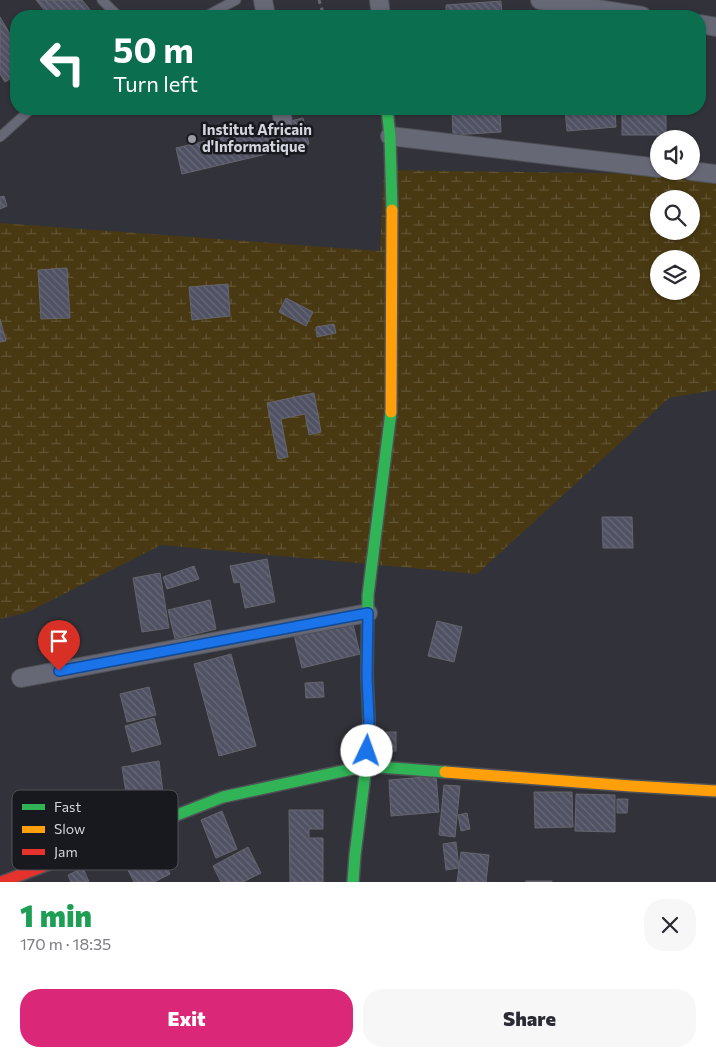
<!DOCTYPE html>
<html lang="en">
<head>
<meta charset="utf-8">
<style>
  :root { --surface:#fff; --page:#f7f7f7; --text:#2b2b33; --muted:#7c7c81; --accent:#db2777 }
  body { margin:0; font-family:Commissioner,sans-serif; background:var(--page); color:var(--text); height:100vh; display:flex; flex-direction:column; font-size:19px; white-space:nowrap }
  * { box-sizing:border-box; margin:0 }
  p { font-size:16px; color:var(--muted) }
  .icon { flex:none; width:28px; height:28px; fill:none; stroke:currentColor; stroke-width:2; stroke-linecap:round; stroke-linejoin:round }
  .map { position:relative; height:882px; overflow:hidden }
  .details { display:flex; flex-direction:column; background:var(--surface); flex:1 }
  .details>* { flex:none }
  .guide { position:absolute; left:10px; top:10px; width:696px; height:105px; border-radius:20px; box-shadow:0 1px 4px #0004; background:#0b6e4f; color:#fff; overflow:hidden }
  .fabs { position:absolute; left:650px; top:130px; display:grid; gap:10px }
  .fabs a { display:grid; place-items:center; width:50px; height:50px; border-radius:50%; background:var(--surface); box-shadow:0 1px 4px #0004; font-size:25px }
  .pin { position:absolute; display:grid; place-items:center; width:42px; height:42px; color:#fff; margin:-51px -21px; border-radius:50% 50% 50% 0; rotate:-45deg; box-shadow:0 0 5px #0007 }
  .pin .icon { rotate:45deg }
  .me { position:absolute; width:55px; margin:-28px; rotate:3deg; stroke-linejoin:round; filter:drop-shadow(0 0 4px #0008) }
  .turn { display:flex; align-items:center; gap:18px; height:105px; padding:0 20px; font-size:22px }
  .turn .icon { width:65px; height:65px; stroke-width:2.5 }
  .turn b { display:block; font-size:35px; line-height:42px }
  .round { display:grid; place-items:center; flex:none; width:52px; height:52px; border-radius:20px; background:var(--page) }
  .summary { display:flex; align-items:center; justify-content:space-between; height:85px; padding:0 20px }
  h1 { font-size:30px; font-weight:800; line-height:38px; color:#1e9e55 }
  .button { display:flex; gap:10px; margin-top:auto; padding:10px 20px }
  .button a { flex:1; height:58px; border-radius:20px; background:var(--accent); color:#fff; font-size:20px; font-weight:800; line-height:58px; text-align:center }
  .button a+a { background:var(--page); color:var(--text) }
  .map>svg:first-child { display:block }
  .wetland { fill:url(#wetland-marsh); fill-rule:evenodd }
  .building { fill:url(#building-back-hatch); stroke:#65666c }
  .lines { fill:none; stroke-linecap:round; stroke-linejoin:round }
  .lane-casing { stroke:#505157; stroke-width:11 }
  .street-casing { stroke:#505157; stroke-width:20 }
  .fast-casing { stroke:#505157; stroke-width:14 }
  .slow-casing { stroke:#505157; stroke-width:14 }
  .jam-casing { stroke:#505157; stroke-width:14 }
  .path { stroke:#666873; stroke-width:3; stroke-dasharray:4 4; stroke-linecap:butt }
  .lane { stroke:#666876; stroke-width:9 }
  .street { stroke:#666876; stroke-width:18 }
  .fast { stroke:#30b455; stroke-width:11 }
  .slow { stroke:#ff9f0a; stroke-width:11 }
  .jam { stroke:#e5322d; stroke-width:11 }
  .route-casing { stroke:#114b97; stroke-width:12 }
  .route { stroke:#1a73e8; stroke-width:9 }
  .poi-dot { fill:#9b9ca4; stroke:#18191e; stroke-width:2 }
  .labels { text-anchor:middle; stroke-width:5; stroke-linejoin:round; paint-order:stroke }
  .poi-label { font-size:15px; font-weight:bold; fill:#d3d5dd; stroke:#18191e; text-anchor:start }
  .key { fill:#18191e; stroke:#505157; stroke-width:1 }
  .key-label { font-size:14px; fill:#d3d5dd }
</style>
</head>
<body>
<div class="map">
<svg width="716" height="882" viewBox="0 0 716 882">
  <defs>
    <pattern id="wetland-marsh" width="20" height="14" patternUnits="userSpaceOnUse" patternTransform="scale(1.25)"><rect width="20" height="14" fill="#493913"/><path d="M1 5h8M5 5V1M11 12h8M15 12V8" fill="none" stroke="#625535"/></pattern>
    <pattern id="building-back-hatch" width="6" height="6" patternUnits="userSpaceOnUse" patternTransform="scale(1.25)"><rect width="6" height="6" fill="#505162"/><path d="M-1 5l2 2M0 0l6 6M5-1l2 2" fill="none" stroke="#686978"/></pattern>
  </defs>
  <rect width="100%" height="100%" fill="#32333a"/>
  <!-- wetland -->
  <path class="wetland" d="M384,170L716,175V390L669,398L477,574L161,545L28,612L0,619V223L380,251ZM659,199H691V231H659ZM659,259H691V291H659Z"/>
  <!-- building -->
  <g class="building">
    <polygon points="36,0 82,0 95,16 49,16"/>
    <polygon points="501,1 502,16 446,16 446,5"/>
    <polygon points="0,17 16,44 16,75 5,82 0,74"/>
    <polygon points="452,109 486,109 453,111"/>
    <polygon points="565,109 615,109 616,127 567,131"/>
    <rect x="622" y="109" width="44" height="26"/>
    <polygon points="500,110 501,132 453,135 452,113"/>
    <polygon points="303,118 309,144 182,174 176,148"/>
    <polygon points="4,196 7,206 0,209 0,197"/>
    <polygon points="67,268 70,318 41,319 38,270"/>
    <polygon points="228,284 230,316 192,320 189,287"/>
    <polygon points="286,298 313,312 306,326 279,312"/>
    <polygon points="0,319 6,341 0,342"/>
    <polygon points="334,324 336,333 317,337 316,327"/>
    <polygon points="314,393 321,432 309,435 305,414 281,419 288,457 278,459 267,403"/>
    <polygon points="602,517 632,517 633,548 603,548"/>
    <polygon points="267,559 275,602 245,608 240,582 234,583 230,566"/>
    <polygon points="194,566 199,579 167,589 163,577"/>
    <polygon points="160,573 169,628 142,632 133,578"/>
    <polygon points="210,600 216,629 175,639 168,610"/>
    <polygon points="352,620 360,654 302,668 294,635"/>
    <polygon points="437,621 462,627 454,662 428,656"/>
    <polygon points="231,654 256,746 219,756 194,664"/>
    <polygon points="323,682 324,697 306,698 305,683"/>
    <polygon points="149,687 156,715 127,722 120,694"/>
    <polygon points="154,718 161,744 132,752 125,726"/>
    <rect x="384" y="732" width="12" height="19"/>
    <polygon points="159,761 163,793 127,799 122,767"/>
    <polygon points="436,776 439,812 391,816 389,780"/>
    <polygon points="444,785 460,786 455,837 439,835"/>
    <polygon points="534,792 572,792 573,827 535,828"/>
    <polygon points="576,794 615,795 615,832 575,831"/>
    <polygon points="617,799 628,799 627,813 617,813"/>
    <polygon points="289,810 323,810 323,829 309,829 309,838 323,838 323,882 290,882"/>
    <polygon points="222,811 237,849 216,858 201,820"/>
    <polygon points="467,813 470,829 461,831 458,815"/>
    <polygon points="155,842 170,874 154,882 134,882 122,858"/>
    <polygon points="456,842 459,868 446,870 443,844"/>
    <polygon points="248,847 261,873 243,882 221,882 213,866"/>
    <polygon points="461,852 489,855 486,882 457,882"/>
    <polygon points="83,868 89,882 71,882 68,875"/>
    <rect x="526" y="881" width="26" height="1"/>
  </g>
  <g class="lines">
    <defs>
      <g id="lane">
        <polyline points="102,0 118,16"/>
        <polyline points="206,16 236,0"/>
        <polyline points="0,137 31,109"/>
      </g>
      <g id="street">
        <polyline points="263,0 266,16"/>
        <polyline points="379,0 381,16"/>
        <polyline points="540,0 642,16"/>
        <polyline points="700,24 716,27"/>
        <polyline points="281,109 283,122"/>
        <path d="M390,136C480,146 569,158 659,168"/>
        <polyline points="691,171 716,174"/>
        <polyline points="21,678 368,613"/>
      </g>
      <g id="fast">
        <polyline points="387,109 390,136 392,210"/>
        <polyline points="146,827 223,797 366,766 445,772"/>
        <polyline points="353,882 355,855 366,766 369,720 367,676 368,595 391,412"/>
      </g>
      <g id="slow">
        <polyline points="391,412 392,210"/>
        <polyline points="445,772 631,786 716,791"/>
      </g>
      <polyline id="jam" points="2,882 146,827"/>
    </defs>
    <!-- lane casing -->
    <use href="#lane" class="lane-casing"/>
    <!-- street casing -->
    <use href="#street" class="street-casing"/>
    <!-- fast casing -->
    <use href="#fast" class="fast-casing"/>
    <!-- slow casing -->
    <use href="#slow" class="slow-casing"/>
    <!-- jam casing -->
    <use href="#jam" class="jam-casing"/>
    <!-- path -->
    <polyline class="path" points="319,0 324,16"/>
    <!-- lane -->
    <use href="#lane" class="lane"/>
    <!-- street -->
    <use href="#street" class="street"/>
    <!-- fast -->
    <use href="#fast" class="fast"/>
    <!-- slow -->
    <use href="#slow" class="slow"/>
    <!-- jam -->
    <use href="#jam" class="jam"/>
  </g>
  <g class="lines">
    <defs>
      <polyline id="route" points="59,671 368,613 367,676 369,720 367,751"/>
    </defs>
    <!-- route casing -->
    <use href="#route" class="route-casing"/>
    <!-- route -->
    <use href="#route" class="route"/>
  </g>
  <!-- markers -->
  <circle class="poi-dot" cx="192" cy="139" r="5"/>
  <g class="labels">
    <!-- poi labels -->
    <g class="poi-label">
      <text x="202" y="135">Institut Africain<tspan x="202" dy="17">d'Informatique</tspan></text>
    </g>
  </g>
  <!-- legend -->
  <rect x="12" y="790" width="166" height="80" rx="8" class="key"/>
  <rect x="22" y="804" width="23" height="6" fill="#30b455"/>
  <rect x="22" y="826" width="23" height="7" fill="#ff9f0a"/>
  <rect x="22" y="849" width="23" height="6" fill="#e5322d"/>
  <g class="key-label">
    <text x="54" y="812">Fast</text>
    <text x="54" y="834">Slow</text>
    <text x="54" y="857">Jam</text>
  </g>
</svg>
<div class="fabs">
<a><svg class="icon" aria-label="sound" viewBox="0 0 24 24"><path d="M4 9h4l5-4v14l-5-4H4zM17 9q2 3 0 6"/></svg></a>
<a><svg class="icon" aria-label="search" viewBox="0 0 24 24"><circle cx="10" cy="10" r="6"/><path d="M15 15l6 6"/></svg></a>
<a><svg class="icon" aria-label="layers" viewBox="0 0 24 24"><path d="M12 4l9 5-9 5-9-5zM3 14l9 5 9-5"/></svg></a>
</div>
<div class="pin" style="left:59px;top:671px;background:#d93025"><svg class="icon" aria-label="arrive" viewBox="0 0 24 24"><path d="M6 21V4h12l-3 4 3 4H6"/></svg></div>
<svg class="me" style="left:367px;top:751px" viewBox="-20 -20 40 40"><circle r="19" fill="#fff"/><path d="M0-13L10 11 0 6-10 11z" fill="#1a73e8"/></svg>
<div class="guide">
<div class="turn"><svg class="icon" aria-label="left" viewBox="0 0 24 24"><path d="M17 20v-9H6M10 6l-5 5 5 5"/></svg><div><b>50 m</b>Turn left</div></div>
</div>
</div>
<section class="details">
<div class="summary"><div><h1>1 min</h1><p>170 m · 18:35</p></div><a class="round"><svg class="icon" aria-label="close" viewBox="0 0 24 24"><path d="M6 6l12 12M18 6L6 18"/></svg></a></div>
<div class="button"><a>Exit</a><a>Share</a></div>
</section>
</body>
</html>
